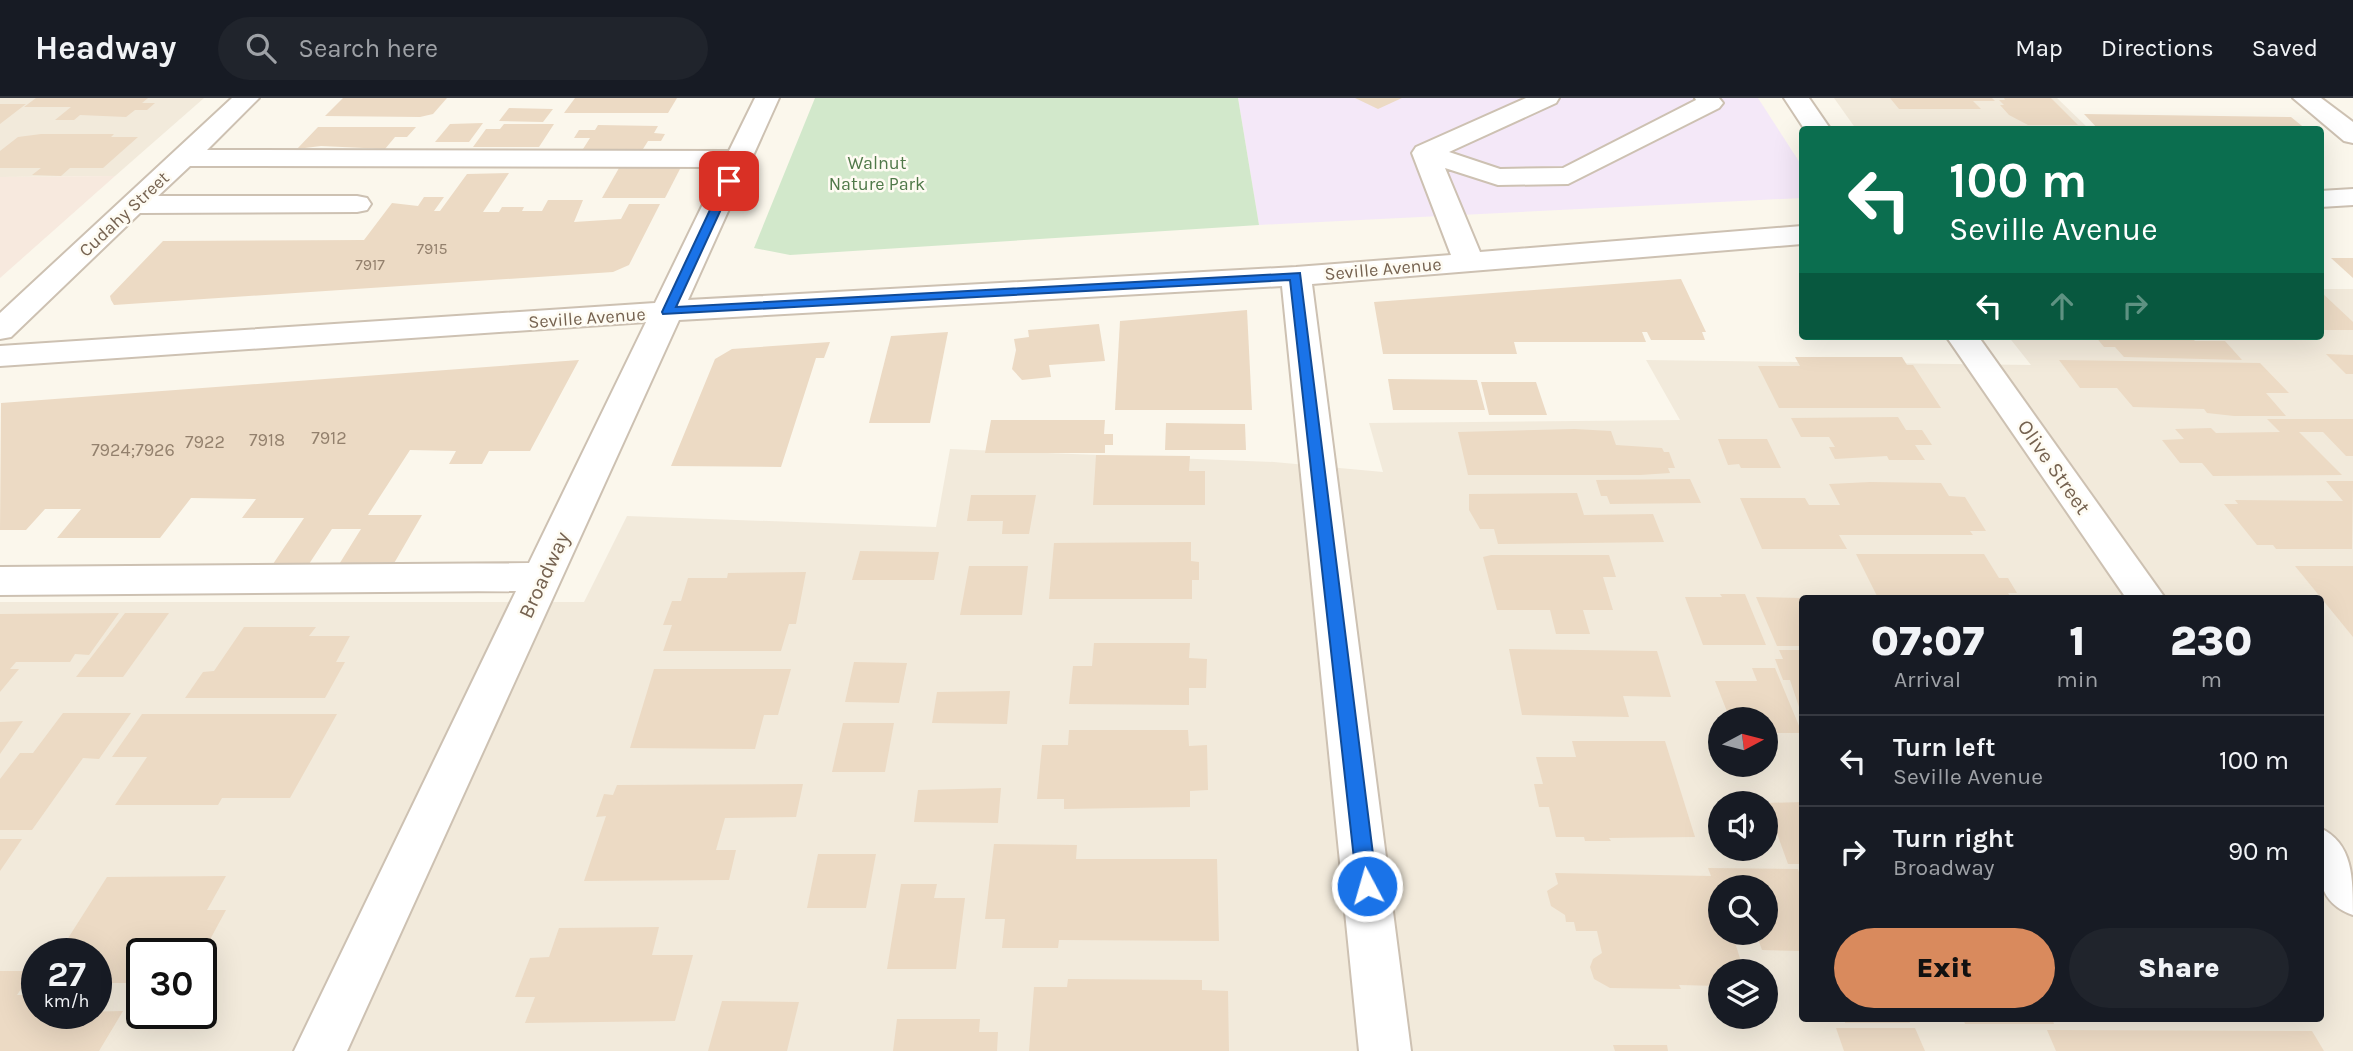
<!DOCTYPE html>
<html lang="en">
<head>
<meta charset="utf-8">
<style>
  :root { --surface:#171b24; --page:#20242c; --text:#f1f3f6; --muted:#9ea1a6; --line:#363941; --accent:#d98a5d }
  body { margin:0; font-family:Karla,sans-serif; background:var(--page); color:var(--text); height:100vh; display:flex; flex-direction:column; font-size:26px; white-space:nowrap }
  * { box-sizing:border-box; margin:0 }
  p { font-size:23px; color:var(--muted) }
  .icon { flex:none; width:38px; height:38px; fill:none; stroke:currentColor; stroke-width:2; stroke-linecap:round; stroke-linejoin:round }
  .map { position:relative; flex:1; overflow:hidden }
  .panel { position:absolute; left:1799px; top:497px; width:525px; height:427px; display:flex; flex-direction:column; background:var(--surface); border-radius:7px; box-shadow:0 7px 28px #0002 }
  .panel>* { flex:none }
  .top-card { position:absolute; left:1799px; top:28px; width:525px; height:214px; border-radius:7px; box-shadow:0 7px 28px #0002; background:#0b6e4f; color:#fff; overflow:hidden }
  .needle { width:46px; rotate:83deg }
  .tools { position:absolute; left:1708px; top:609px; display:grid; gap:14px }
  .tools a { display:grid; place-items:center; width:70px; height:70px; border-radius:50%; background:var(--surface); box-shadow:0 7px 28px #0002; font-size:35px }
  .speed { position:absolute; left:21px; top:840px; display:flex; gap:14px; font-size:35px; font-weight:700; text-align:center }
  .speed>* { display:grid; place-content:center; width:91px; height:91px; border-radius:50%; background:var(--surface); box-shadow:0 7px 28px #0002; line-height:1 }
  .speed small { font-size:18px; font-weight:400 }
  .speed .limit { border:4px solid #111; border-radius:10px; background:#fff; color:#111 }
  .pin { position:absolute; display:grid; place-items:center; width:60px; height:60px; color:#fff; margin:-30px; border-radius:14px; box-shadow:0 4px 10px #0006 }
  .me { position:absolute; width:77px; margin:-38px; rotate:354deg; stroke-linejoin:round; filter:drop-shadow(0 0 5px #0008) }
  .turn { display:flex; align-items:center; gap:24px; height:147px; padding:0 35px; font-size:32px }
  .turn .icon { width:91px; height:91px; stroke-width:2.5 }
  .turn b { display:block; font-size:49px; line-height:60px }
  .lanes { display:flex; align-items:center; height:66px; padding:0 35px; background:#0003; justify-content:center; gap:35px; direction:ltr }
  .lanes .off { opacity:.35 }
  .eta { display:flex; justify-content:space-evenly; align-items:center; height:119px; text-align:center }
  .eta b { font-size:42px; font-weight:800; line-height:49px }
  .action { display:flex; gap:14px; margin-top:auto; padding:14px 35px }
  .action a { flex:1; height:80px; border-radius:42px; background:var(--accent); color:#111; font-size:28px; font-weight:800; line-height:80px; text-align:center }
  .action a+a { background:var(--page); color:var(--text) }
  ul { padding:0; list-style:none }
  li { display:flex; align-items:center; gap:21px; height:91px; padding:0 35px; border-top:2px solid var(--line) }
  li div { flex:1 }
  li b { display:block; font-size:26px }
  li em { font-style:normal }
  header { display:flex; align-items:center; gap:42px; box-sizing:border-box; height:98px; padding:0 35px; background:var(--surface); border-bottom:2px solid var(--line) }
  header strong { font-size:33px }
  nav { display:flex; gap:38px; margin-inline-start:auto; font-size:24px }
  .search { width:490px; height:63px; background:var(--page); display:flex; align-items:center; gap:18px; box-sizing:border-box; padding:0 24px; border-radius:38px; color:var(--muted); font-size:26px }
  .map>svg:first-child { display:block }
  .residential { fill:#f2eadb; fill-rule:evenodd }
  .commercial { fill:#f7e9de }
  .education { fill:#f4e8f8 }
  .green { fill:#d2e8cb }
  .building { fill:#ecdac4 }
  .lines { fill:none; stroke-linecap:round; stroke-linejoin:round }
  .minor-casing { stroke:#cdc1b2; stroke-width:4 }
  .minor { fill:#fff; fill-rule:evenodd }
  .route { fill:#1a73e8; stroke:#114b97; stroke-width:2 }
  .labels { text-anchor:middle; stroke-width:5; stroke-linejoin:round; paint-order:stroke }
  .far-number-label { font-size:16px; fill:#93806d }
  .far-park-label { font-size:18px; fill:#507949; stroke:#fefbf2 }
  .far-street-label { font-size:18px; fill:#756250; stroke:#fefbf2 }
  .number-label { font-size:18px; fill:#93806d }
  .street-label { font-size:21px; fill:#756250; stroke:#fefbf2 }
</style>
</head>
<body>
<header>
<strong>Headway</strong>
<div class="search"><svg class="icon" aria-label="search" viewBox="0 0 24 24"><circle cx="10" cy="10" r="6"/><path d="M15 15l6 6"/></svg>Search here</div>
<nav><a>Map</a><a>Directions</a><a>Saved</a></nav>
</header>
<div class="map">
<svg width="2353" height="953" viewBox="0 0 2353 953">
  <rect width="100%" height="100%" fill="#fbf7ec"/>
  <!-- residential -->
  <g class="residential">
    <polygon points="0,0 204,0 115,78 0,79"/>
    <polygon points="1834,0 2057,0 2089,31 1856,31"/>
    <path d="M2321,191H2353V953H0V504H584L627,418L936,429L950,351L1274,364L1383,374L1369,325L1680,322L1646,262L2031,267L2008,238H2320ZM1802,500H2320V920H1802ZM1720,621H1766V667H1720ZM1720,705H1766V751H1720ZM1720,789H1766V835H1720ZM37,856H96V915H37ZM142,856H201V915H142ZM1720,873H1766V919H1720Z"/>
  </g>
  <!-- commercial -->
  <polygon class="commercial" points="115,78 0,180 0,79"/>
  <!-- education -->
  <polygon class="education" points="1238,0 1758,0 1802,68 1802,100 1259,127"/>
  <!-- green -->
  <polygon class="green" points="815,0 1238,0 1259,127 790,157 754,150"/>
  <!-- building -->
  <g class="building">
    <polygon points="36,0 148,0 142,5 155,5 147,12 135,12 126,19 80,17 74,22 55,22 71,9 24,9"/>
    <polygon points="343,0 447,0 433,16 420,19 325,18"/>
    <polygon points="575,0 677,0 668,15 564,15"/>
    <polygon points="1355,0 1402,0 1378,11"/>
    <polygon points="1890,0 1992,0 1995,3 1973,3 1981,11 1899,11"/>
    <polygon points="2004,0 2051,0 2078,27 2028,27 2009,17 2000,7 2004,7 1999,2 2005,2"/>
    <polygon points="0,6 26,6 0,26"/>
    <polygon points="509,10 553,11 543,24 499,23"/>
    <polygon points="2084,16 2291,19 2307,32 2099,32"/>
    <polygon points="483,25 469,44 435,44 450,26"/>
    <polygon points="504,26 554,26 539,49 473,49 486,31 500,31"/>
    <polygon points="598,27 658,28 654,35 665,36 661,43 648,43 643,51 583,51 590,40 574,40 579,32 595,32"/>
    <polygon points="318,29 416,29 407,39 395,39 385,51 321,48 297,51"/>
    <polygon points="41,36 114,36 111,39 138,39 103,70 70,70 61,78 32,77 41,70 0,70 0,53 18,39"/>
    <polygon points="681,69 665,100 602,100 619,70"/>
    <polygon points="509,75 483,114 499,114 502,109 524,109 522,113 542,113 548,102 583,102 574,124 621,121 629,106 660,106 629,167 613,174 114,207 111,202 110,198 163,143 364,142 392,105 418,108 424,99 444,99 434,113 440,113 467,76"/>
    <polygon points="2331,160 2353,160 2353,180"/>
    <polygon points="1681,181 1706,234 1702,234 1705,242 1651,242 1647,234 1642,234 1646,244 1514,244 1517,256 1383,256 1374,204"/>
    <polygon points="2320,193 2353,224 2353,232 2320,232"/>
    <polygon points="1247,212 1252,312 1115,312 1120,223"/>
    <polygon points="1099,226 1105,263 1049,267 1051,279 1022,282 1012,271 1016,252 1014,241 1029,239 1028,232"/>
    <polygon points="948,234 930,325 869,325 891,238"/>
    <polygon points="2095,238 2190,238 2195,243 2225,243 2242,262 2124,259 2115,249 2104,249"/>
    <polygon points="830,244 824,260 816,260 781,369 671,368 715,261 732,251"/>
    <polygon points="2326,256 2353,257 2353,276 2346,276"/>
    <polygon points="1795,259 1902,259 1907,267 1913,267 1941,310 1779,310 1758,268 1800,268"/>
    <polygon points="579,262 530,353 489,353 482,366 449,366 456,353 410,352 368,417 422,417 393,467 338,468 361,431 332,431 309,466 273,466 304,420 242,420 256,401 191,400 160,440 57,440 81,411 45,411 26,432 0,432 1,305"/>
    <polygon points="2059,262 2260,265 2289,295 2266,295 2286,318 2234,318 2207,315 2204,311 2133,309 2117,290 2080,290"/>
    <polygon points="1388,281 1477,282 1485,312 1393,312"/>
    <polygon points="1481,284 1536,284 1547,317 1489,317"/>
    <polygon points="1898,319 1906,332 1922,332 1932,347 1915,347 1925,362 1889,362 1887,358 1835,361 1829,349 1835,349 1829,339 1801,339 1791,320"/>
    <polygon points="2267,321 2353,321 2353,358 2346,358 2323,334 2299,334 2342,377 2213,378 2202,365 2180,365 2162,342 2184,341 2175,331 2211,330 2216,335 2280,334"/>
    <polygon points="991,322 1105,322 1104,336 1113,336 1113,347 1105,347 1105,355 985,355"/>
    <polygon points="1166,325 1245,326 1246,352 1165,352"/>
    <polygon points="1574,331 1611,333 1616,347 1662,350 1664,354 1669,354 1675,370 1668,370 1670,375 1640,377 1468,377 1458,334"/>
    <polygon points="1718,341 1767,341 1781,370 1741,370 1739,366 1728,367"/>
    <polygon points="1096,357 1190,358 1189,373 1205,373 1205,407 1093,407"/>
    <polygon points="1690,381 1701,405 1610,406 1607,398 1601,398 1596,382"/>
    <polygon points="2326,383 2353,383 2352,451 2276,451 2273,447 2257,447 2224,406 2238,406 2235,402 2343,403"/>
    <polygon points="1870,384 1941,385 1949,398 1965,399 1986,433 1970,433 1973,437 1839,437 1847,451 1762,451 1740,400 1805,400 1809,407 1840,407 1829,386"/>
    <polygon points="1577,395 1584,417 1653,416 1664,444 1498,446 1494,431 1480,431 1469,412 1469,396"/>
    <polygon points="971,397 1036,397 1029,436 1002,436 1003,423 967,423"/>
    <polygon points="1191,444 1191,463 1199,464 1199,482 1192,482 1192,501 1049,501 1054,445"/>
    <polygon points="860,453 939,454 934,482 852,482"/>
    <polygon points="1856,456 1984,456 1999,480 2008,480 2017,495 2008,495 2011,500 1878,500"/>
    <polygon points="1491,457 1609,457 1616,479 1603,479 1613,512 1583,512 1590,536 1556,536 1550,512 1497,512 1483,459"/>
    <polygon points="969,468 1028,468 1022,517 960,517"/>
    <polygon points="2295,468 2353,468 2353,539"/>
    <polygon points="806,474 796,526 789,526 781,553 663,553 672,527 663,527 672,503 681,503 688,480 727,480 728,475"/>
    <polygon points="1720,496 1745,496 1766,547 1703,547 1685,499 1722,499"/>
    <polygon points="1756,499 1802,500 1802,548 1777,548"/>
    <polygon points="119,515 89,557 75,556 70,564 16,564 10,571 19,571 0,594 0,516"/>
    <polygon points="125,515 169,515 123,579 76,579"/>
    <polygon points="244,529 316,529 309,538 350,538 336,564 345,564 325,600 185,600 203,574 214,573"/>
    <polygon points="1094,545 1190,545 1189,560 1207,561 1206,590 1189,590 1189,607 1069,606 1073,568 1092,568"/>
    <polygon points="1509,551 1657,553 1671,599 1623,598 1629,619 1522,617"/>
    <polygon points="1779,552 1802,552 1802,618 1790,582 1783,582 1775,561 1783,561"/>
    <polygon points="854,564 907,565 899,605 845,604"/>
    <polygon points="1752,570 1775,570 1802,635 1766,635 1766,621 1730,621 1715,583 1757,583"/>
    <polygon points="654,571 791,571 778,617 764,617 755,651 630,650"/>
    <polygon points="1010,593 1007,626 932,625 937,594"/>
    <polygon points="63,615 131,615 99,661 83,660 32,732 0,732 0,681 20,655 33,655"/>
    <polygon points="142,616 337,616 290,700 222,700 218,707 115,707 147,659 112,659"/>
    <polygon points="23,623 0,656 0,624"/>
    <polygon points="843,625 894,625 885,674 832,674"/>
    <polygon points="1069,632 1188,632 1189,648 1207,647 1208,692 1190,693 1190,709 1064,711 1064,701 1037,701 1042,647 1068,647"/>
    <polygon points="1572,643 1665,643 1695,739 1609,740 1611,743 1585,743 1584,739 1556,739 1549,709 1539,709 1534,686 1543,686 1536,659 1576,659"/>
    <polygon points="803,686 796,719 725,720 716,752 736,752 729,782 584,783 606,718 596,719 604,696 613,697 617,687"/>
    <polygon points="1001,690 998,725 914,724 918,692"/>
    <polygon points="1802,704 1802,766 1788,766 1766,705"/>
    <polygon points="0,741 22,741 0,773"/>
    <polygon points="994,746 1077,747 1076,761 1217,761 1219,843 1059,842 1058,850 1002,850 1005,821 985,821"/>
    <polygon points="818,756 876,756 866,810 807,810"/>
    <polygon points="1708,770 1798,771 1802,784 1802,853 1762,852 1756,835 1766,835 1766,789 1720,789 1720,835 1732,835 1744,873 1720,873 1720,888 1679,887 1681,891 1610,890 1594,881 1590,869 1593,861 1602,855 1597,833 1576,833 1574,824 1566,824 1565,817 1551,808 1547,793 1558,786 1555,775 1711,778"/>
    <polygon points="226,778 207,812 226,812 206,849 187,849 183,856 142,856 142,885 96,885 96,856 58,856 107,779"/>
    <polygon points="901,786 937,786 934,800 965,800 956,871 887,871"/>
    <polygon points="659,829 652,857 693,857 675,923 525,925 535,899 515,899 530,860 549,859 559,830"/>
    <polygon points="0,873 33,873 17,897 37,897 37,915 123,913 99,953 0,953"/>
    <polygon points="1068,881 1202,882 1202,892 1228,893 1229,953 1029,953 1034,889 1067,889"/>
    <polygon points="722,903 799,904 787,953 708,953"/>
    <polygon points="1844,920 1908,920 1910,925 1845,925"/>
    <polygon points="1963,920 2052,920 2054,926 1965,926"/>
    <polygon points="897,921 980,921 979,934 998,934 997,953 893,953"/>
    <polygon points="1836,930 1915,930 1925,953 1844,953"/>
    <polygon points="2047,932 2312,933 2324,953 2056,953"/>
    <polygon points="1613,947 1667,947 1668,953 1615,953"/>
  </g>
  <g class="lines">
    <defs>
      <g id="minor">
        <polygon points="232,0 259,0 207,52 729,53 755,0 779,0 688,202 1296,169 1451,157 1412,55 1416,49 1526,0 1559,0 1556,5 1449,54 1500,71 1563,70 1696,2 1695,0 1719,0 1723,5 1719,10 1568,86 1498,87 1445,70 1480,154 1802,128 1802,146 1312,186 1411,953 1359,953 1282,188 679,222 347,953 294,953 516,493 0,497 0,469 529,465 646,224 0,268 0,248 655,205 721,69 190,68 158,98 357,98 367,100 371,106 367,112 357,114 140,115 11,239 0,241 0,215"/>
        <polygon points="1784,0 1809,0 1831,32 1805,32"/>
        <polygon points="2293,0 2321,0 2353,24 2353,45 2344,43"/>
        <polygon points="2353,91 2353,107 2320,109 2320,93"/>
        <polygon points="1946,238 1978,238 2165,500 2126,500"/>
        <path d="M2320,730C2353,745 2353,780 2353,817C2311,802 2320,767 2320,730Z"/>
      </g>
    </defs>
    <!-- minor casing -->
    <use href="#minor" class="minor-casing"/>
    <!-- minor -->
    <use href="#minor" class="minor"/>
  </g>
  <!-- route -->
  <polygon class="route" points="725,80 734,83 676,209 1300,175 1377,788 1374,794 1367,797 1360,794 1357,788 1290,182 663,216 662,214"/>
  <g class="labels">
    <!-- far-number labels -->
    <g class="far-number-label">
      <text x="432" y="156">7915</text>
      <text x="370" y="172">7917</text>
    </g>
    <!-- far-park labels -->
    <g class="far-park-label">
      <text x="877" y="71">Walnut<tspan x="877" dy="21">Nature Park</tspan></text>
    </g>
    <!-- far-street labels -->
    <g class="far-street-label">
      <text transform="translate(124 116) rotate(-43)" y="6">Cudahy Street</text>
      <text transform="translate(1383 171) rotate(-5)" y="6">Seville Avenue</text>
      <text transform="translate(587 220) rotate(-4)" y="6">Seville Avenue</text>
    </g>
    <!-- number labels -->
    <g class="number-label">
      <text x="329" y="346">7912</text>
      <text x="267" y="348">7918</text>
      <text x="205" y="350">7922</text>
      <text x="133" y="358">7924;7926</text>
    </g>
    <!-- street labels -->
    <g class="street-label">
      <text transform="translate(2054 369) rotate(55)" y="7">Olive Street</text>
      <text transform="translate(544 477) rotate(-65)" y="7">Broadway</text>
    </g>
  </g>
</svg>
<div class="tools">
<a><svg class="needle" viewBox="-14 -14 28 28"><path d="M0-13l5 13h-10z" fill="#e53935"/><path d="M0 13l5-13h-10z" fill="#9ea1a6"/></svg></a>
<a><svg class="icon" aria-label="sound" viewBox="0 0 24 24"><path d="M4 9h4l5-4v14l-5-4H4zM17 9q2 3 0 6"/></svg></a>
<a><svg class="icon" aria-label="search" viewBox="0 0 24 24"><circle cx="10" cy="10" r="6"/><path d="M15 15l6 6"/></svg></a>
<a><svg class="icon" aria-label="layers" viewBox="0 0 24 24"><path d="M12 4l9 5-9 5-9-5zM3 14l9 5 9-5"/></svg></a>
</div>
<div class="speed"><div>27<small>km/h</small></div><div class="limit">30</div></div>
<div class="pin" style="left:729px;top:83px;background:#d93025"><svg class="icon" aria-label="arrive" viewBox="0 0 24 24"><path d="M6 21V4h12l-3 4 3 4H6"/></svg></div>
<svg class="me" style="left:1367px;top:788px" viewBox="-20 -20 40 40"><circle r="17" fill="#1a73e8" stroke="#fff" stroke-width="3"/><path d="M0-11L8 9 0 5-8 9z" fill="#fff"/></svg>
<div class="top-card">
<div class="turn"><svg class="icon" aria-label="left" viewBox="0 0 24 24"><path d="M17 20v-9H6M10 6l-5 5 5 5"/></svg><div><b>100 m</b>Seville Avenue</div></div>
<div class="lanes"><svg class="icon" aria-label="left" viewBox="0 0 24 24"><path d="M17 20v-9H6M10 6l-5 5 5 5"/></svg><svg class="icon off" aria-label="ahead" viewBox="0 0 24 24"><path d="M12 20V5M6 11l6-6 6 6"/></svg><svg class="icon off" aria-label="right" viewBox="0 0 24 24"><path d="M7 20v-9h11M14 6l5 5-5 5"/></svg></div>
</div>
<section class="panel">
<div class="eta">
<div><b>07:07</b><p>Arrival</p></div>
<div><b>1</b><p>min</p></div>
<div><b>230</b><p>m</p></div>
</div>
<ul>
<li><svg class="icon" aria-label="left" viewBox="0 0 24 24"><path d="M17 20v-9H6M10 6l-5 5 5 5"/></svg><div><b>Turn left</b><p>Seville Avenue</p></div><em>100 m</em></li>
<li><svg class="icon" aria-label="right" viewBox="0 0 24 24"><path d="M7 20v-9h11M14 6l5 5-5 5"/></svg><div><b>Turn right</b><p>Broadway</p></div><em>90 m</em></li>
</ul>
<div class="action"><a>Exit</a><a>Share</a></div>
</section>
</div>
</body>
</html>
